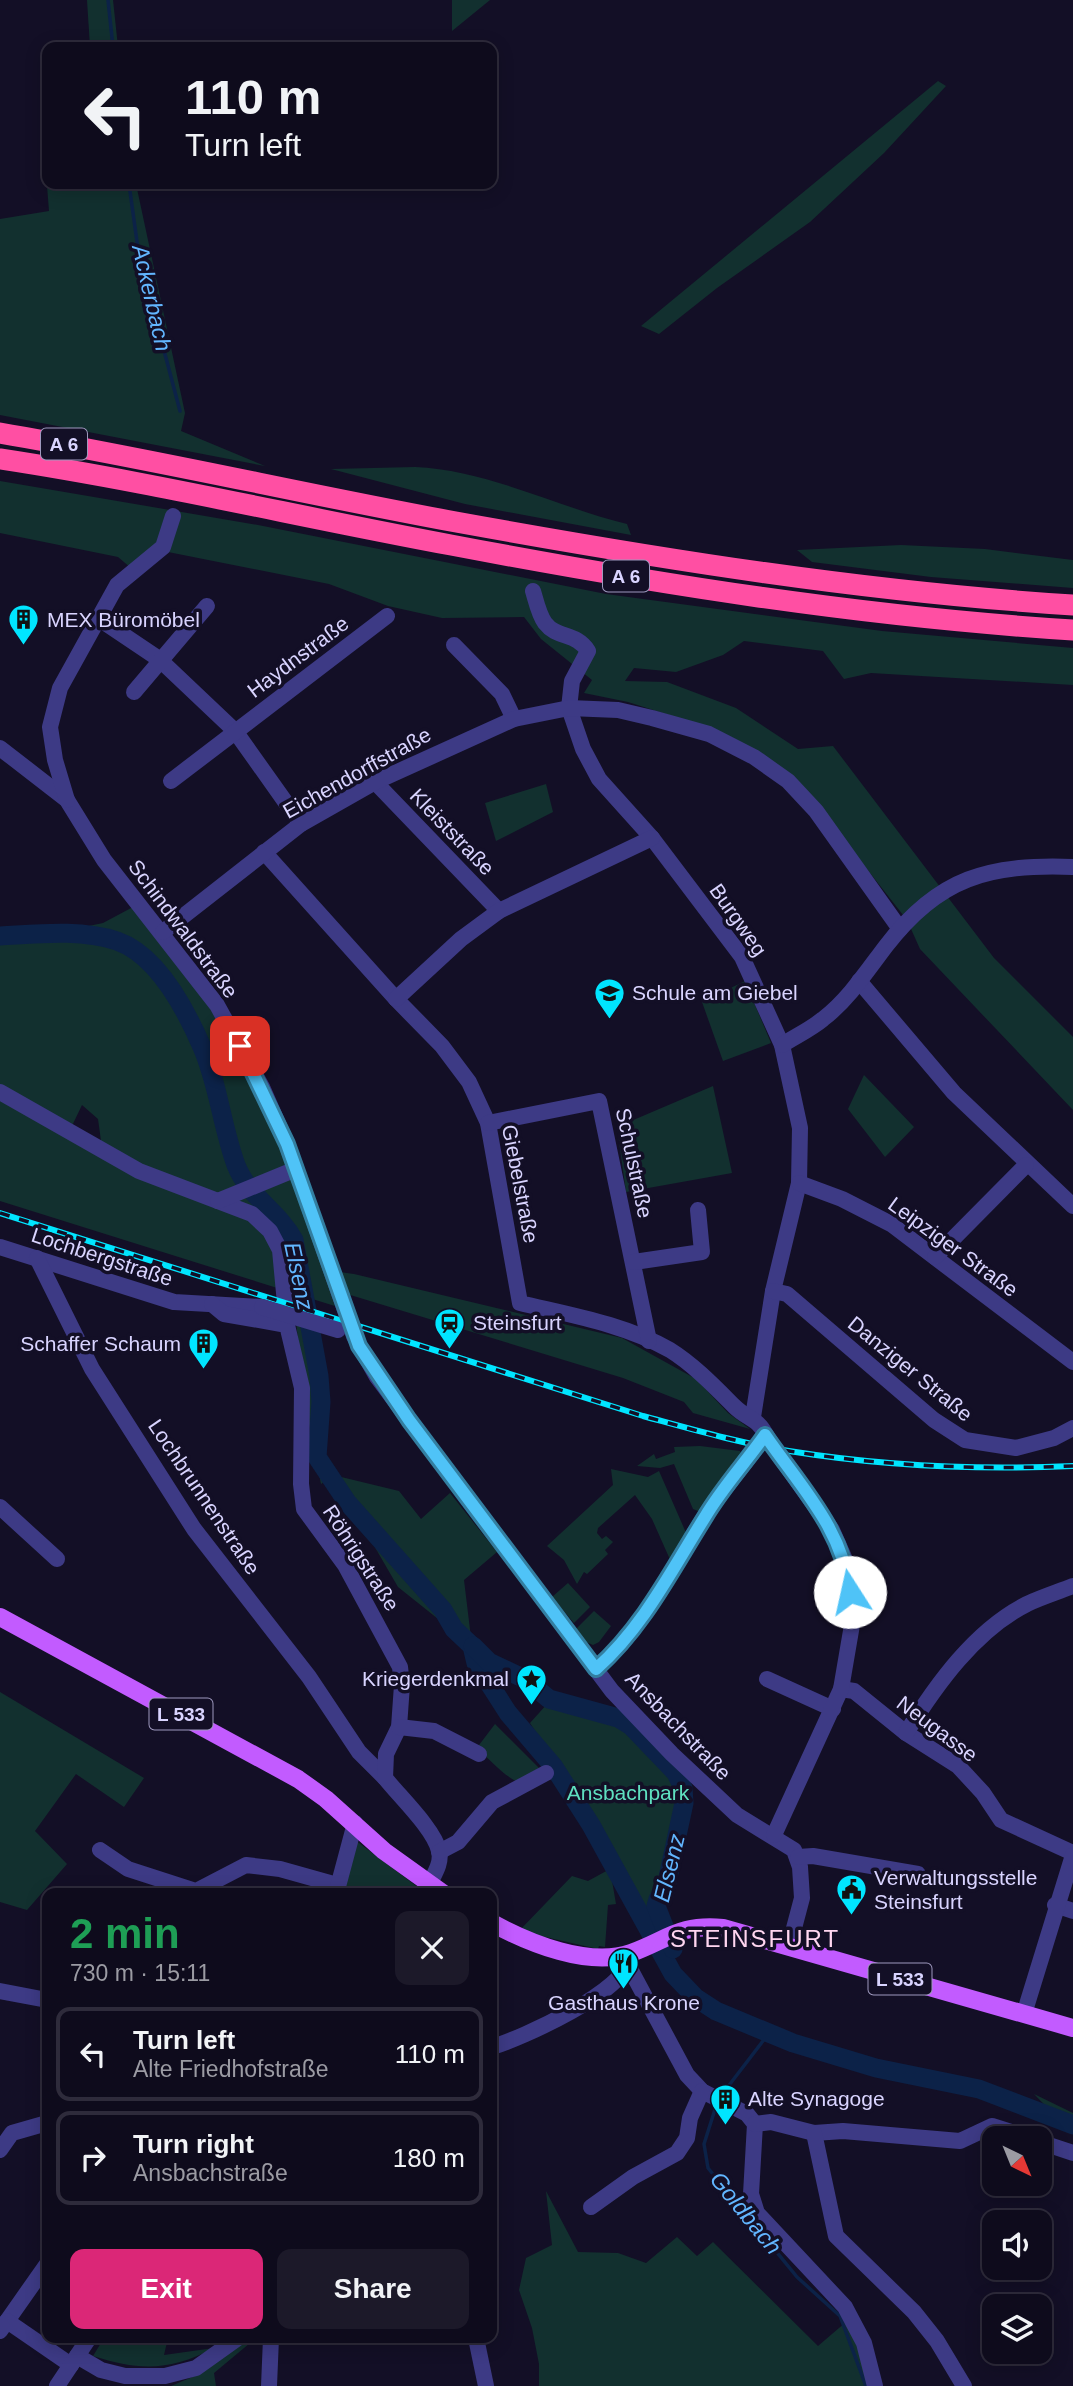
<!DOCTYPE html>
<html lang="en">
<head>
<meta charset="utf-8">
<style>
  :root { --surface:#0e0b1c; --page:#1c1929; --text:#f1f3f6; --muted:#9b9ba3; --line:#2e2b3b; --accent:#db2777 }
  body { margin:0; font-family:Arial,sans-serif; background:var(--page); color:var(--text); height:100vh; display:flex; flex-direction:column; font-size:26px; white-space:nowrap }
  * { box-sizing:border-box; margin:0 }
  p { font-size:23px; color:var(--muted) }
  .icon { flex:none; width:38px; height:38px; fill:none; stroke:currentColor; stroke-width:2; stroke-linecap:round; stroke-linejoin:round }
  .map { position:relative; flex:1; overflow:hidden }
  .panel { position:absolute; left:42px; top:1888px; width:455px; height:455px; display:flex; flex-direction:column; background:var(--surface); border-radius:14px; box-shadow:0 4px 18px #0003,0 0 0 2px var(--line) }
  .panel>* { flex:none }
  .hud { position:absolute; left:42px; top:42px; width:455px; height:147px; border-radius:14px; box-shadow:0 4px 18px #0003,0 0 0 2px var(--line); background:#0e0b1c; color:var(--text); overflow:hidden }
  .needle { width:46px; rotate:137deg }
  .buttons { position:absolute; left:982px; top:2126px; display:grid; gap:14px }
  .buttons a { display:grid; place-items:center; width:70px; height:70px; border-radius:14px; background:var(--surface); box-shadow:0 4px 18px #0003,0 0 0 2px var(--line); font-size:35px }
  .pin { position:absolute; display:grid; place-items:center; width:60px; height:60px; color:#fff; margin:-30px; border-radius:14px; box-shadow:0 4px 10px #0006 }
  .me { position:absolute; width:77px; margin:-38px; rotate:350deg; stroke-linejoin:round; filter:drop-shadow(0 0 5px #0008) }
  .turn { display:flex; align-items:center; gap:24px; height:147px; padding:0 28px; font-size:32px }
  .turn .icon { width:91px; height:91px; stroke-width:2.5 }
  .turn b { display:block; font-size:49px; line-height:60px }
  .round { display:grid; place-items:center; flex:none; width:74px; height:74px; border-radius:14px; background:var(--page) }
  .headline { display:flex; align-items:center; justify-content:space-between; height:119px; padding:0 28px }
  h1 { font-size:42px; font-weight:700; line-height:52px; color:#1e9e55 }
  .button { display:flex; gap:14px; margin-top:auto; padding:14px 28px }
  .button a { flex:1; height:80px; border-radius:14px; background:var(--accent); color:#fff; font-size:28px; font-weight:700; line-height:80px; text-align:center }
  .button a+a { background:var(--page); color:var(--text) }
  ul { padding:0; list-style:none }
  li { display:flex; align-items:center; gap:21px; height:94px; margin:0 14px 10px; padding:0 14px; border:4px solid var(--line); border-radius:14px }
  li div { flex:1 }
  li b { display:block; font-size:26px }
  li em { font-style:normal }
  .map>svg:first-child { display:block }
  .green { fill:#12302f; fill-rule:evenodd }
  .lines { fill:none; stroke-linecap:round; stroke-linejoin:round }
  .stream { stroke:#0c2248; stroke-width:3.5 }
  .river { stroke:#0c2248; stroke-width:19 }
  .minor { stroke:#3d3a85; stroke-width:16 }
  .major { stroke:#c25bff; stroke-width:18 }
  .highway { stroke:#ff4fa3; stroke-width:21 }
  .rail-casing { stroke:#00e5ff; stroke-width:6 }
  .rail { stroke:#130f26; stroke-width:3.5; stroke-dasharray:10; stroke-linecap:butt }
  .minor-bridge { stroke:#3d3a85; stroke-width:16 }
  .route-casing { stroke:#337fa1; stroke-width:18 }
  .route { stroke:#4fc3f7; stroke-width:12 }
  .labels { text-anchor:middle; stroke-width:7; stroke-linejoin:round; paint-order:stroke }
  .shield { fill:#130f26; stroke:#9e99be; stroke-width:2 }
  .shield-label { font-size:19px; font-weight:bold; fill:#d9d4ff }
  .poi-label { font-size:21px; fill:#d9d4ff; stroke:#130f26; text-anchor:start }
  .street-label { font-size:21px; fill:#d9d4ff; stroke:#130f26 }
  .park-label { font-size:21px; fill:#5fe0c0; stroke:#130f26 }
  .water-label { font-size:23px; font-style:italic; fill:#62b6ff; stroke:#130f26 }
  .quarter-label { font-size:24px; letter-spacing:2px; fill:#ffd6f0; stroke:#130f26 }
</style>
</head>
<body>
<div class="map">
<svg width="1073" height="2386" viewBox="0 0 1073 2386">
  <rect width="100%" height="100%" fill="#130f26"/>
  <!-- green -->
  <g class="green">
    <polygon points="87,0 113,0 118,47 90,47"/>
    <polygon points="452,0 490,0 452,31"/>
    <polygon points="938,81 946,86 884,153 810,222 717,288 659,334 641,326"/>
    <polygon points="43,135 47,136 47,184 136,184 185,413 181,431 265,466 0,415 0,219 49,211"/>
    <path d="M415,467C488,470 557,507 627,524L631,535L465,504L331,469Z"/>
    <polygon points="0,481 258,525 606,594 882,631 1073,648 1073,685 871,673 844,679 823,651 744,641 723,655 676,672 634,668 625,681 667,682 736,708 798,749 833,746 994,958 1073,1037 1073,1110 920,949 907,920 807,793 710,728 628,702 584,693 592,680 541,639 524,617 442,618 388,606 329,584 163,551 131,568 118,557 0,533"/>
    <polygon points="901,545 985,549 1073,560 1073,588 931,577 812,562 797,550"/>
    <polygon points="546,784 553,812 496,841 485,803"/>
    <path d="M133,907C159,939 190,971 213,1006C265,1086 294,1180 325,1270L354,1274L622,1338L696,1379L728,1413L750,1429L693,1413L684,1402L623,1378L347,1294L338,1307L0,1201V928H79L103,923ZM82,1105L98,1119L102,1148L70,1130Z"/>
    <polygon points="745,981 771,1043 723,1061 702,1002"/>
    <polygon points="864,1075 914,1127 885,1157 848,1109"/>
    <polygon points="713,1086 732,1173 626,1192 617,1127"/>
    <polygon points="296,1322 318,1328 323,1408 316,1446 333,1475 399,1491 421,1519 450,1493 497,1552 464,1580 472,1646 398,1587 333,1475 321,1484 307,1414"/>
    <polygon points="700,1446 740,1451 742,1457 703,1513 693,1509 674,1464 660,1468 637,1466 654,1454 656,1459 675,1452 674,1447"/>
    <polygon points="611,1469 648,1477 659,1471 687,1535 672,1564 652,1519 635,1495 598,1528 597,1533 602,1539 606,1536 613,1542 605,1550 608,1554 587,1574 584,1572 577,1584 564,1560 547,1546 613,1485"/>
    <polygon points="568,1583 590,1607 574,1623 552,1597"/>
    <polygon points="594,1611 611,1626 599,1642 593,1645 584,1641 575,1630"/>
    <polygon points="0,1692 144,1778 124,1807 76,1774 35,1831 67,1864 27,1910 0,1902"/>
    <polygon points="548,1703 630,1727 674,1773 681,1790 653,1910 647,1918 615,1858 530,1723"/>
    <path d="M495,1724L539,1768L518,1782C502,1775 491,1759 476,1749Z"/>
    <polygon points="355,1840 423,1891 422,1894 343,1894"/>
    <polygon points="610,1869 616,1904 608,1905 605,1947 599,1946 598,1949 519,1931 572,1876 588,1881"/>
    <polygon points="1034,2094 1073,2113 1073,2134"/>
    <polygon points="546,2191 578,2252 618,2253 646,2263 677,2237 697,2256 713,2242 818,2346 846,2322 859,2350 869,2386 539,2386 539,2364 532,2328 519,2290 526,2258 552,2245"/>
    <path d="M104,2338H168L164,2355L214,2348C170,2371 140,2371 93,2356Z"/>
    <polygon points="248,2338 256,2338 214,2373 216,2386 171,2386 197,2375"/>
  </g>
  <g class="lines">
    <!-- stream -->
    <g class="stream">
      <polyline points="108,0 113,47"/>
      <polyline points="129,184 139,256 180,411"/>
      <polyline points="720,2097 769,2033"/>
      <polyline points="717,2103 704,2144 708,2168 797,2277 840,2316 866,2386"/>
    </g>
    <!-- river -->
    <g class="river">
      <path d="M0,936C38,934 80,929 117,941C157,955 186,1010 202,1047C218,1083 222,1127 236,1165C248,1196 278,1211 294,1240L319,1376L321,1402L317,1457L347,1502L443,1610L454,1629L472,1646L476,1663L508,1713L554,1767L591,1825L673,1974L696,1998L716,2011L793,2043L876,2068L979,2089L1073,2125"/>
      <polyline points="473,1646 489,1662 525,1679 549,1699 618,1718 631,1726 676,1773 683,1788 684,1803 664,1896 658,1899 656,1906 673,1949"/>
    </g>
    <!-- minor -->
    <g class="minor">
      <path d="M533,591C536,601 539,615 545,623C557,639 576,632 588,651L572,681L569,708L583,749L599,779L652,838L742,957L782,1045L800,1128L799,1183L773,1291L753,1417"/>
      <polyline points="98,618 159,659 235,731 301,824"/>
      <polyline points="454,645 502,694 514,719"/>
      <polyline points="134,692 207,606"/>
      <polyline points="0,748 67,800 104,860 217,1005 262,1087 287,1144 354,1336 377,1377 612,1691 672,1754 737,1815 794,1850 800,1867 802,1898 789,1947"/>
      <polyline points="171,781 387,616"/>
      <polyline points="375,782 499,911"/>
      <polyline points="67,800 55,760 50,727 60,688 117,585 163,547 173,516"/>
      <path d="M264,852L396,999L442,1046L469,1082L488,1123L520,1303C570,1315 624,1324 670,1350C694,1365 715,1387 735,1407C747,1419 758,1418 766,1435"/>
      <polyline points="163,932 301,824 375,782 514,719 569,708 618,710 652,718 709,734 754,757 788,781 816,811 900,929"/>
      <polyline points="859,981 954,1093 1073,1206"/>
      <polyline points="396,999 461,939 499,911 652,838"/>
      <path d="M782,1045C796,1036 811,1029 823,1019C848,1000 867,971 886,946C939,877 989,864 1073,867"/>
      <polyline points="0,1092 139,1171 252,1214 270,1231 280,1250 287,1325"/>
      <polyline points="488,1123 599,1101 649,1341"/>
      <polyline points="799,1183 842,1199 891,1224 1073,1362"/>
      <polyline points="218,1201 296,1169"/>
      <polyline points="0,1247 174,1302 262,1307"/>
      <polyline points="935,1257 1026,1165"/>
      <polyline points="37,1258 92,1369 194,1529 309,1677 359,1752 385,1778"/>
      <polyline points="634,1262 702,1252 698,1210"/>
      <polyline points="773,1291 787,1294 934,1420 965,1440 1016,1448 1054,1438 1073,1428"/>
      <path d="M212,1304L224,1314L287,1325L302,1388L301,1484L304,1509L345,1565L400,1667L402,1685L399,1727L386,1754L385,1778C400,1797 434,1829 439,1851C442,1862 435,1873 430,1883"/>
      <polyline points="0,1507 57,1559"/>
      <path d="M596,1669C645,1626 671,1570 705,1516C719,1495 736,1475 751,1455"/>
      <polyline points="767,1679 833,1709"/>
      <polyline points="841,1689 854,1691 906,1733 958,1766 983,1793 1001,1820 1073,1853"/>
      <polyline points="399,1727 434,1731 479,1754"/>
      <path d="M906,1733C936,1685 975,1630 1027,1604C1042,1597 1058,1592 1073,1586"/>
      <polyline points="774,1835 841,1689 853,1619 847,1564 832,1530 778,1454"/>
      <polyline points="100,1850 128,1869 196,1891 246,1865 280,1869 337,1885"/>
      <polyline points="439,1852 458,1842 492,1802 546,1773"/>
      <polyline points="798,1857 813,1856 918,1874"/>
      <polyline points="336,1894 355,1823"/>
      <polyline points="1055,1905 1073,1911"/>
      <polyline points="628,1965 687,2075 702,2091 747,2114 755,2124 751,2194 757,2213 845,2307 864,2343 875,2386"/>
      <polyline points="0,1991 47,2000"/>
      <polyline points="1024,2014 1073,1855"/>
      <path d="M492,2047C520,2039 629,1990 629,1958"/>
      <polyline points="755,2124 771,2122 814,2133 843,2131 960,2141 992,2126 1030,2138"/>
      <polyline points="814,2133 836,2236 914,2312 937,2341 964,2386"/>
      <polyline points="1040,2142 1073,2153"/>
      <polyline points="0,2150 12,2133 47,2123"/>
      <polyline points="591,2207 633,2177 677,2153 687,2138 690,2118 702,2091"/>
      <polyline points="7,2321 47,2264"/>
      <polyline points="0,2331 7,2321 71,2365"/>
      <polyline points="476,2338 486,2386"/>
      <polyline points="77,2356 101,2370 125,2376 165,2376 196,2368 238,2338"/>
      <polyline points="57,2386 89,2338"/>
      <polyline points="269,2386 271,2338"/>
    </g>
    <!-- major -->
    <g class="major">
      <polyline points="0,1617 298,1779 326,1799 384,1851 444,1894"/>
      <path d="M492,1923C529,1943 589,1968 631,1953C669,1939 679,1924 723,1928L1073,2028"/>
    </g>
    <!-- highway -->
    <g class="highway">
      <path d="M0,433C153,459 304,494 456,522C660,559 866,592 1073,605"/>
      <path d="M0,459C151,482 300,517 451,545C656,584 864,617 1073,630"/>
    </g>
    <defs>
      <path id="rail" d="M0,1213L643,1416C691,1429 739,1443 789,1451C882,1466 979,1470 1073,1466"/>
    </defs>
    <!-- rail casing -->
    <use href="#rail" class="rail-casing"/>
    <!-- rail -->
    <use href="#rail" class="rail"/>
    <!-- minor-bridge -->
    <g class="minor-bridge">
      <polyline points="262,1307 338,1330"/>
      <polyline points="751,1455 766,1435 778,1454"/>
    </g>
  </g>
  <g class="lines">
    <defs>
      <path id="route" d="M240,1046L287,1144L359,1346L409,1420L596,1669C644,1626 671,1571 705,1517C722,1488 746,1462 765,1435C800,1486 843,1529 850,1592"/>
    </defs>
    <!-- route casing -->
    <use href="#route" class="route-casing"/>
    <!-- route -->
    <use href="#route" class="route"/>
  </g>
  <!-- icons -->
  <defs>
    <symbol id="building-pin" viewBox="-11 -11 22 30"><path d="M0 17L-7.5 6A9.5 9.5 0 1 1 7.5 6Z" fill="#00e5ff" stroke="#130f26"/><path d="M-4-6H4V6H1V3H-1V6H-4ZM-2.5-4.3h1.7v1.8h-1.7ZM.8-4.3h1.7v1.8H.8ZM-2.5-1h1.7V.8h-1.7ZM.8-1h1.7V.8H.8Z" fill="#111"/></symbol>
    <symbol id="school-pin" viewBox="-11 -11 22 30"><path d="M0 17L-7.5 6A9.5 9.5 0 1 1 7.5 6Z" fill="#00e5ff" stroke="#130f26"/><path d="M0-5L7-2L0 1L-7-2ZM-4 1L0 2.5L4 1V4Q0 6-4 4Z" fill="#111"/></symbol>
    <symbol id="station-pin" viewBox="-11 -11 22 30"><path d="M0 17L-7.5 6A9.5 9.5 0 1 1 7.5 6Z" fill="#00e5ff" stroke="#130f26"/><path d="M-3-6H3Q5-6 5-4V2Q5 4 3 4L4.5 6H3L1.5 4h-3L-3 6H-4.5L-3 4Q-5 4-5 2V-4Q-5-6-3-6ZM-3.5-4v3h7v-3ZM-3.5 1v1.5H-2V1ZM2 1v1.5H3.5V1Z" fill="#111"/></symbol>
    <symbol id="sight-pin" viewBox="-11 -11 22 30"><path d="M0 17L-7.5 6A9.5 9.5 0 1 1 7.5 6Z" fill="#00e5ff" stroke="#130f26"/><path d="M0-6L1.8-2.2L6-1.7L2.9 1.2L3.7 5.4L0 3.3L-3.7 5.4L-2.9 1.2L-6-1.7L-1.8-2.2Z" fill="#111"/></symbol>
    <symbol id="civic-pin" viewBox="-11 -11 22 30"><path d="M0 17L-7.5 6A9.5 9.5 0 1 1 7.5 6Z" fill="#00e5ff" stroke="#130f26"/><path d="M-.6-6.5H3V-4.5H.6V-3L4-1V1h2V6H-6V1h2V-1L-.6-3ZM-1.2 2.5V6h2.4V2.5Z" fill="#111"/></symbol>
    <symbol id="restaurant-pin" viewBox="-11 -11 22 30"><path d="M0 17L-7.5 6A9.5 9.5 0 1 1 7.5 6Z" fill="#00e5ff" stroke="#130f26"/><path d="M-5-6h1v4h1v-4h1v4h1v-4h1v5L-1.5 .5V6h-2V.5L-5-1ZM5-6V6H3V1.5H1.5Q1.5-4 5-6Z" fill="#111"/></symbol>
  </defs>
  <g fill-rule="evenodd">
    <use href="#building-pin" x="6" y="602" width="35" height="47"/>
    <use href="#school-pin" x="592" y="976" width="35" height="47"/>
    <use href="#station-pin" x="432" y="1306" width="35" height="47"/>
    <use href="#building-pin" x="186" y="1326" width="35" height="47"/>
    <use href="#sight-pin" x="514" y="1662" width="35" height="47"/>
    <use href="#civic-pin" x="834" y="1872" width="35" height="47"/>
    <use href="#restaurant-pin" x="606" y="1946" width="35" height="47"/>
    <use href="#building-pin" x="708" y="2082" width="35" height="47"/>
  </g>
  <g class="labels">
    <!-- shield labels -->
    <g class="shield">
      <rect x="41" y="428.5" width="46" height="31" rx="5"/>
      <rect x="603" y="560.5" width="46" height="31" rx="5"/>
      <rect x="149.5" y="1698.5" width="63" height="31" rx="5"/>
      <rect x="868.5" y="1963.5" width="63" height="31" rx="5"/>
    </g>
    <g class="shield-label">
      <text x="64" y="451">A 6</text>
      <text x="626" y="583">A 6</text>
      <text x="181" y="1721">L 533</text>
      <text x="900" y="1986">L 533</text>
    </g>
    <!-- poi labels -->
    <g class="poi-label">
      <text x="47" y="627">MEX Büromöbel</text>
      <text x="632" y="1000">Schule am Giebel</text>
      <text x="473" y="1330">Steinsfurt</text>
      <text x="181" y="1351" text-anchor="end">Schaffer Schaum</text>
      <text x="509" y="1686" text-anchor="end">Kriegerdenkmal</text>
      <text x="874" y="1885">Verwaltungsstelle<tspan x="874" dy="24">Steinsfurt</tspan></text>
      <text x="624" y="2010" text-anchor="middle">Gasthaus Krone</text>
      <text x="748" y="2106">Alte Synagoge</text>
    </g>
    <!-- street labels -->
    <g class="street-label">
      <text transform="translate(298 657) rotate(-37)" y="7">Haydnstraße</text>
      <text transform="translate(357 773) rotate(-29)" y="7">Eichendorffstraße</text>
      <text transform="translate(452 832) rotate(46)" y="7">Kleiststraße</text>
      <text transform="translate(738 920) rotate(55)" y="7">Burgweg</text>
      <text transform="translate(183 929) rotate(53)" y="7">Schindwaldstraße</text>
      <text transform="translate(634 1163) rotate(78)" y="7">Schulstraße</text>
      <text transform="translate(520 1184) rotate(79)" y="7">Giebelstraße</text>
      <text transform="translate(953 1247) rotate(36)" y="7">Leipziger Straße</text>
      <text transform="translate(102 1257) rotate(18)" y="7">Lochbergstraße</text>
      <text transform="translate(910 1369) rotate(39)" y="7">Danziger Straße</text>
      <text transform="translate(204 1497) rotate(56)" y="7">Lochbrunnenstraße</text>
      <text transform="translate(361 1558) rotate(57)" y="7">Röhrigstraße</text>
      <text transform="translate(678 1726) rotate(46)" y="7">Ansbachstraße</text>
      <text transform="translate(937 1729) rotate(37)" y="7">Neugasse</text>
    </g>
    <!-- park labels -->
    <g class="park-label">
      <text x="628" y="1800">Ansbachpark</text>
    </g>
    <!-- water labels -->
    <g class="water-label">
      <text transform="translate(152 298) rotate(77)" y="8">Ackerbach</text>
      <text transform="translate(299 1276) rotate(78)" y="8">Elsenz</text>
      <text transform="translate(669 1868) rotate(-76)" y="8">Elsenz</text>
      <text transform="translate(746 2213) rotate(51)" y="8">Goldbach</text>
    </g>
    <!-- quarter labels -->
    <g class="quarter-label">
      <text x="755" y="1947">STEINSFURT</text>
    </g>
  </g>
</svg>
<div class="buttons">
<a><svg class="needle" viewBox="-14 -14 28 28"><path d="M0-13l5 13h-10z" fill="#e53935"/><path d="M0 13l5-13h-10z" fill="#9b9ba3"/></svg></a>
<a><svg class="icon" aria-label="sound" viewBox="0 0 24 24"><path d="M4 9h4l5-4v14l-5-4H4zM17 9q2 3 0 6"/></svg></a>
<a><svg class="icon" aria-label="layers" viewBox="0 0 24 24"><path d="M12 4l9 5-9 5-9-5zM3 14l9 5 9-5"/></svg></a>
</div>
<div class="pin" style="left:240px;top:1046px;background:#d93025"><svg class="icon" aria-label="arrive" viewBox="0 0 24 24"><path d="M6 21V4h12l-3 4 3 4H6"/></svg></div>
<svg class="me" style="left:850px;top:1592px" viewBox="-20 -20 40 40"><circle r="19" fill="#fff"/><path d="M0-13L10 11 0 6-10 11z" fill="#4fc3f7"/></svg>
<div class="hud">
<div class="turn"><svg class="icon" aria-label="left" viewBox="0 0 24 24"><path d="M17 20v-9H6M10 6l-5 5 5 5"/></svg><div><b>110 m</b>Turn left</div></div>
</div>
<section class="panel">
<div class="headline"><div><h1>2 min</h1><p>730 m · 15:11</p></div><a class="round"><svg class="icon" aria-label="close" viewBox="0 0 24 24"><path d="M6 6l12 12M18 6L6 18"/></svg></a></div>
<ul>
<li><svg class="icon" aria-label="left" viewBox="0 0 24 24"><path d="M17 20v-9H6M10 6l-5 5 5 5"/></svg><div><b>Turn left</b><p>Alte Friedhofstraße</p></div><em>110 m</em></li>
<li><svg class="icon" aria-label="right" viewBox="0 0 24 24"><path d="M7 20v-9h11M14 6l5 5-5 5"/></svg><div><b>Turn right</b><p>Ansbachstraße</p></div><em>180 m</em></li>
</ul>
<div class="button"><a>Exit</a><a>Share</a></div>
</section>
</div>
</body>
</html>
